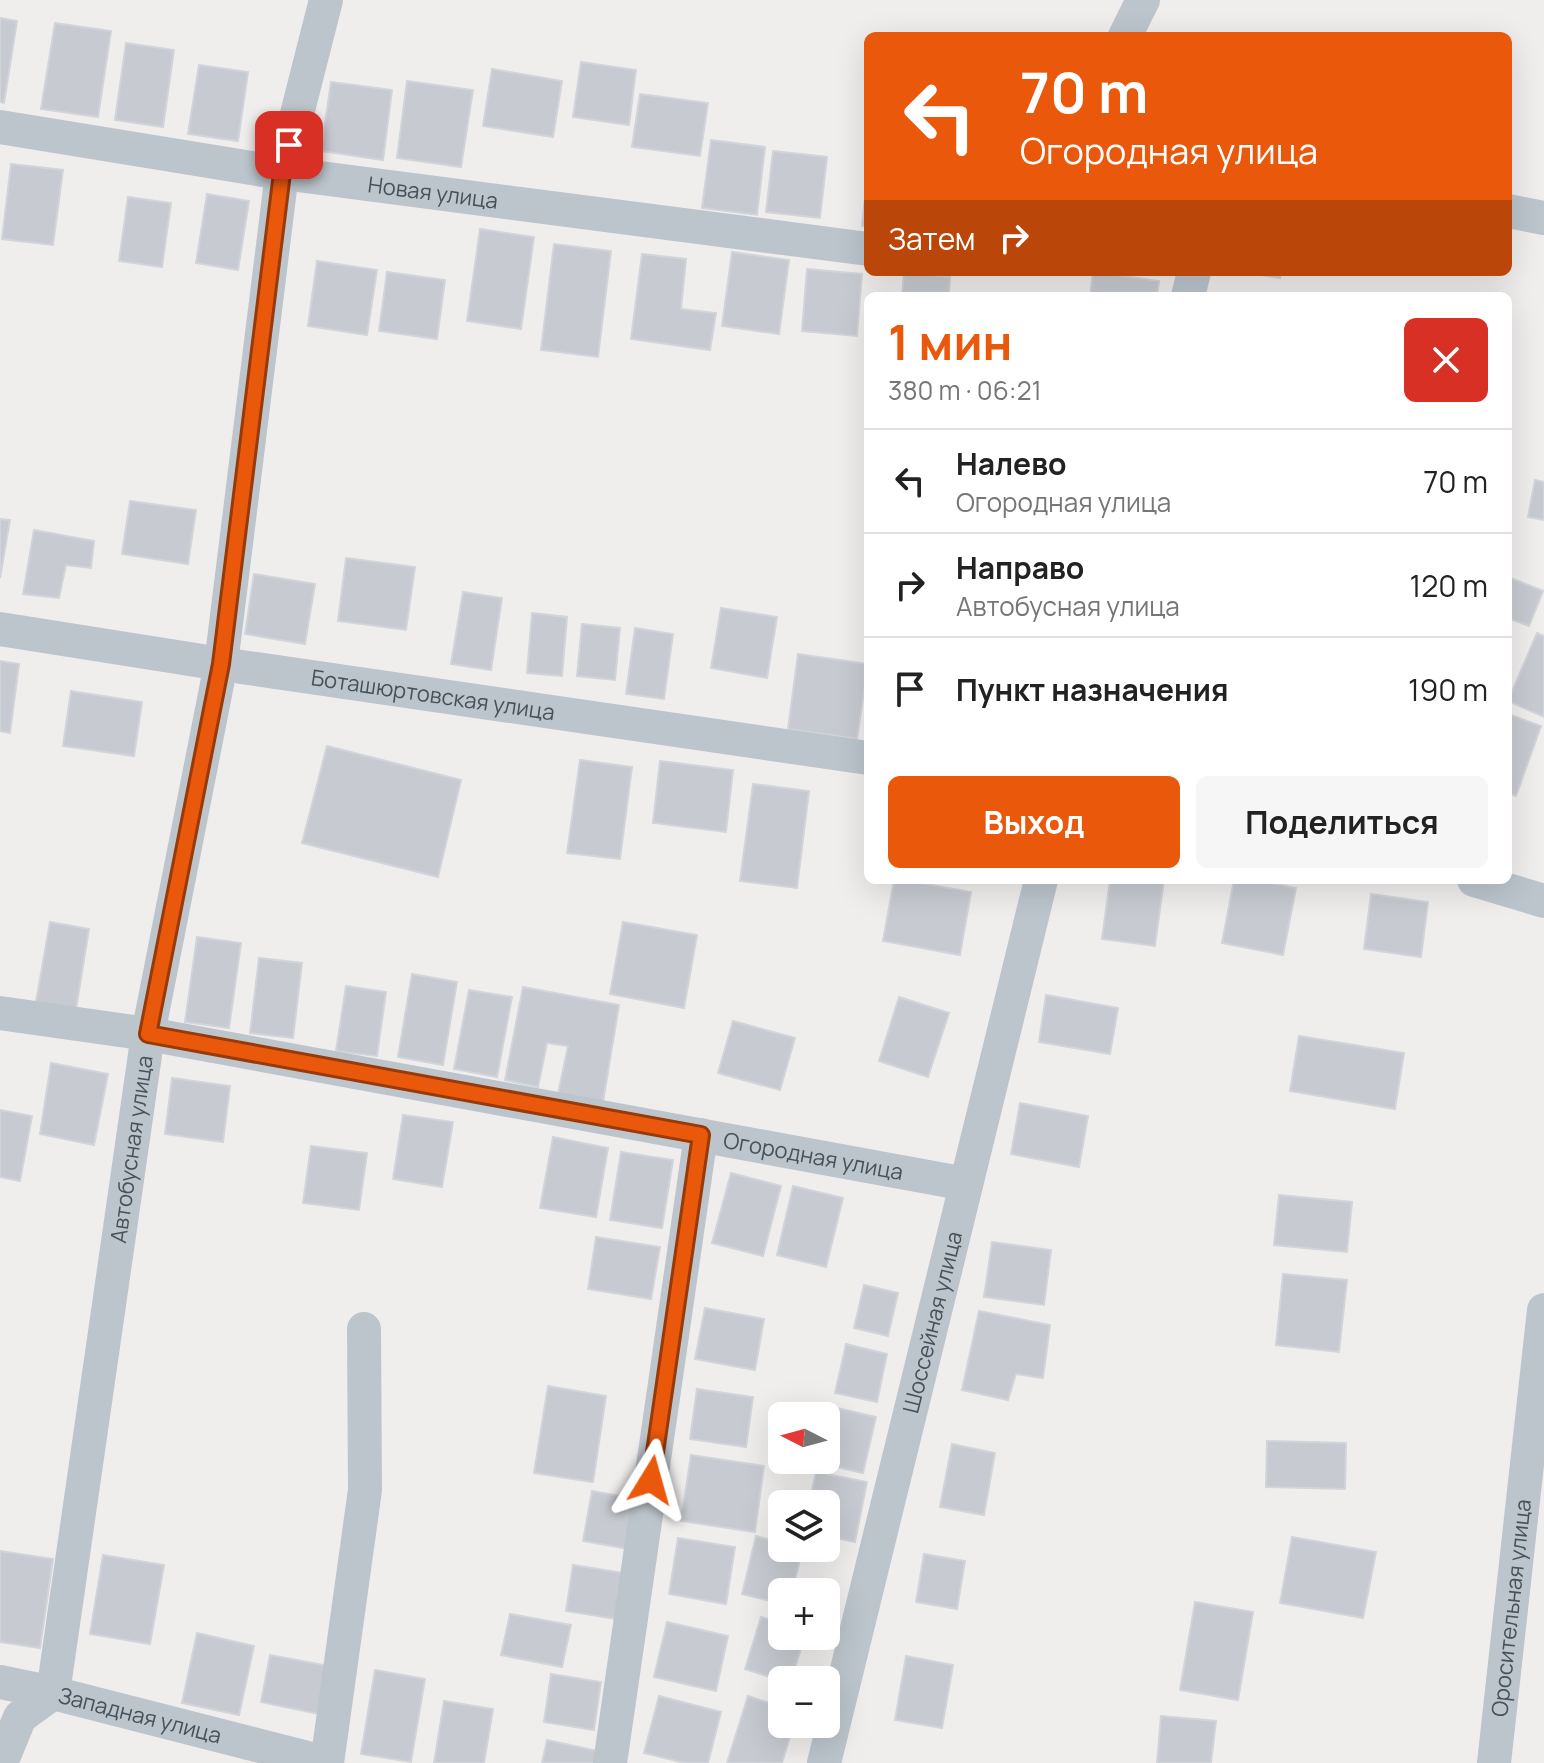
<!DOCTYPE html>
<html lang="ru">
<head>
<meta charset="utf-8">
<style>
  :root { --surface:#fff; --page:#f6f6f6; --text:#222; --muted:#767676; --line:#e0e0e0; --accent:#ea580c }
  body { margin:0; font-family:Manrope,sans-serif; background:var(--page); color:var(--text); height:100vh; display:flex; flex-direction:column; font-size:30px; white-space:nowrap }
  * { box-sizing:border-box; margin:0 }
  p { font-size:26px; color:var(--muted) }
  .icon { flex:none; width:44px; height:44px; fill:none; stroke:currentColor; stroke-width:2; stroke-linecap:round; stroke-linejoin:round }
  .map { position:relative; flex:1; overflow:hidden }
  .details { position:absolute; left:864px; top:292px; width:648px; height:592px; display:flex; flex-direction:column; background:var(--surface); border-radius:12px; box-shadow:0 8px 32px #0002 }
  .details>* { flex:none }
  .guide { position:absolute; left:864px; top:32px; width:648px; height:244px; border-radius:12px; box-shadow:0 8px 32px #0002; background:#ea580c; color:#fff; overflow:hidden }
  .needle { width:52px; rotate:276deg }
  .controls { position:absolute; left:768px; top:1402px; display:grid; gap:16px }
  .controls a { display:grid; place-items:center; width:72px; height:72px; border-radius:12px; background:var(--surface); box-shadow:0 8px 32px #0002; font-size:40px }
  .pin { position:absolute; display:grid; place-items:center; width:68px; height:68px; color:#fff; margin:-34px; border-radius:16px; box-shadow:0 4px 12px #0006 }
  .me { position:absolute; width:88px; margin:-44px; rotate:8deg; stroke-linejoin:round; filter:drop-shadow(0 0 6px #0008) }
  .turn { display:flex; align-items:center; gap:28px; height:168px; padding:0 24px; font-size:36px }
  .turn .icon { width:104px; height:104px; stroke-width:2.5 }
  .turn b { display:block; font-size:56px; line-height:68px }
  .then { display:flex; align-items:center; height:76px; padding:0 24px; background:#0003; gap:16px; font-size:30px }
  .round { display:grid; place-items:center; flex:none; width:84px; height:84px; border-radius:12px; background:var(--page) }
  .overview { display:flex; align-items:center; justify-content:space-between; height:136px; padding:0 24px }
  h1 { font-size:48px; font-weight:700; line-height:60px; color:var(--accent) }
  .action { display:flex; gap:16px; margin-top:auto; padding:16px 24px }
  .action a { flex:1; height:92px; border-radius:12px; background:var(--accent); color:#fff; font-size:32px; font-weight:700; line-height:92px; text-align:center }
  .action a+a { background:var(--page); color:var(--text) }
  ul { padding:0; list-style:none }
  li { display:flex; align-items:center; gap:24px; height:104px; padding:0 24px; border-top:2px solid var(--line) }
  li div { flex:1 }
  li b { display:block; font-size:30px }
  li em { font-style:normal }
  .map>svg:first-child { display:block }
  .building { fill:#c7cad0; stroke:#d1d4d9; stroke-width:2 }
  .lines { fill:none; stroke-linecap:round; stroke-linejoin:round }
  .minor { stroke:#bcc5cc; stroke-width:34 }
  .route-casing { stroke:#983908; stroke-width:20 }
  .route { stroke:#ea580c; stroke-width:14 }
  .labels { text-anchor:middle; stroke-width:6; stroke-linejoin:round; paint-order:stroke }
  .street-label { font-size:22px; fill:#46515a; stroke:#fff }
</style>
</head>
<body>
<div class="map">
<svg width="1544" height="1763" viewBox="0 0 1544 1763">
  <rect width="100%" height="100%" fill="#f0eded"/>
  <!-- building -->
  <g class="building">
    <polygon points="0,18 17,21 4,103 0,102"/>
    <polygon points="55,23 111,31 98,117 41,109"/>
    <polygon points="126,43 174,50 163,127 115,120"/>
    <polygon points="581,62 636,70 629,125 573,117"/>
    <polygon points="199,65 248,72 238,141 188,134"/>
    <polygon points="492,69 562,81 553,137 483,126"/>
    <polygon points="407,81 473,90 461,167 397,158"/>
    <polygon points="331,82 392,90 383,160 321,151"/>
    <polygon points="640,94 708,103 700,156 632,147"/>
    <polygon points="711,140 765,147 757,215 702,208"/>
    <polygon points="773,151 827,157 820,218 766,212"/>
    <polygon points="11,164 63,170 53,245 2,239"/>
    <polygon points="868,170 868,227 862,226"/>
    <polygon points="207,194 249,201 238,270 196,263"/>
    <polygon points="128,197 171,203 162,267 119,261"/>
    <polygon points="480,229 534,237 521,329 467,321"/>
    <polygon points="554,244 611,251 598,357 541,350"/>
    <polygon points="732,252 789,260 779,334 722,326"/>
    <polygon points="642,254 686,259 681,309 716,313 710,350 631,339"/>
    <polygon points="317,261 377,270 367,335 308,326"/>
    <polygon points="807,269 862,274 857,336 802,331"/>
    <polygon points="387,272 445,280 437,339 379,331"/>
    <polygon points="1093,272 1159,281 1157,296 1090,296"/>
    <polygon points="1243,272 1281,272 1280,278"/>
    <polygon points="904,273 950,277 949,296 902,296"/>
    <polygon points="1535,480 1544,482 1544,520 1528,517"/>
    <polygon points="130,501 196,510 188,564 122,554"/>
    <polygon points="0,519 10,520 0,578"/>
    <polygon points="34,530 94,541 91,568 66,565 59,598 23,594"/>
    <polygon points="346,558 415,567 406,630 338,621"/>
    <polygon points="254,574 315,584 305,644 245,634"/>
    <polygon points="1508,577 1543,591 1529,626 1508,618"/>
    <polygon points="463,592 502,598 491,670 451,664"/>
    <polygon points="721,608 777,617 767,678 711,668"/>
    <polygon points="532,613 567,617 562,676 527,673"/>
    <polygon points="582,624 620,628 615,680 577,676"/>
    <polygon points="635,628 673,634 664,699 626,694"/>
    <polygon points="1537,633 1544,636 1544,717 1508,701"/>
    <polygon points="798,654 868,664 857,739 788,729"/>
    <polygon points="0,661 19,664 10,733 0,731"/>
    <polygon points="71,691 142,702 134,756 63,746"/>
    <polygon points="1508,714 1541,726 1516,796 1508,793"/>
    <polygon points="327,746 461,780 438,877 302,843"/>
    <polygon points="580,760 632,767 620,859 567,853"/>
    <polygon points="660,761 733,770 726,832 653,823"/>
    <polygon points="753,784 809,791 797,888 740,881"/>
    <polygon points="894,880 904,880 971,892 960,955 883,941"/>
    <polygon points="1110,880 1164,880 1155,946 1102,939"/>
    <polygon points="1234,880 1257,880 1296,888 1283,955 1222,943"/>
    <polygon points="1371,894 1428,902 1421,957 1364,949"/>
    <polygon points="50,922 89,929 76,1009 36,1002"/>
    <polygon points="623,922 697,935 684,1008 610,994"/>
    <polygon points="197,937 241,943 229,1028 185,1022"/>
    <polygon points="259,958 302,963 293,1038 250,1033"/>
    <polygon points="412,974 457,982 443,1065 398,1057"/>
    <polygon points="346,986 386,992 377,1056 336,1051"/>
    <polygon points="523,987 619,1005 603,1102 558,1094 568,1046 547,1043 538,1087 505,1080"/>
    <polygon points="469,990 512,997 497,1077 454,1069"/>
    <polygon points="1046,995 1118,1008 1110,1054 1039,1042"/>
    <polygon points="899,997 949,1013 928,1077 879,1061"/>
    <polygon points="733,1021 795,1038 780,1090 718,1073"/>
    <polygon points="1299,1036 1404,1053 1395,1109 1290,1091"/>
    <polygon points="51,1063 108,1074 94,1145 40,1134"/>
    <polygon points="172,1078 230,1086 223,1142 165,1134"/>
    <polygon points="1020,1103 1088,1116 1079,1167 1011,1154"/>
    <polygon points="0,1110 32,1116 20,1181 0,1177"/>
    <polygon points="403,1115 453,1122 442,1187 393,1179"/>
    <polygon points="553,1137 608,1148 596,1217 540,1208"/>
    <polygon points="311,1146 367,1153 359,1210 303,1203"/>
    <polygon points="621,1152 673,1160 662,1228 610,1220"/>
    <polygon points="731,1173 781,1186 763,1256 712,1243"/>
    <polygon points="793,1186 843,1198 826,1267 777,1255"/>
    <polygon points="1279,1195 1352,1202 1347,1252 1274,1245"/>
    <polygon points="596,1237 660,1247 651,1299 588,1289"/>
    <polygon points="992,1242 1051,1250 1044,1305 984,1297"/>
    <polygon points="1283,1274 1347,1280 1339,1352 1276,1345"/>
    <polygon points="864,1285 898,1293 888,1336 854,1328"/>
    <polygon points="705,1308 764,1319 755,1370 695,1359"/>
    <polygon points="979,1311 1050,1325 1043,1378 1016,1374 1008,1400 962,1390"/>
    <polygon points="846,1344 887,1354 877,1402 835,1393"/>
    <polygon points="548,1386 606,1396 593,1482 534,1473"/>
    <polygon points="697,1389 753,1397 746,1447 690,1439"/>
    <polygon points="833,1407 876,1417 863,1473 819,1463 820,1460 826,1460 826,1434"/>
    <polygon points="1267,1441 1346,1443 1345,1489 1266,1487"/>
    <polygon points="952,1444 995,1453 984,1515 940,1507"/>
    <polygon points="691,1455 764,1466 755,1532 681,1521"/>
    <polygon points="816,1472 867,1482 855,1542 826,1536 826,1504 809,1504"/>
    <polygon points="592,1491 637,1499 629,1549 583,1541"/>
    <polygon points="756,1536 782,1543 782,1548 803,1548 792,1592 782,1592 782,1604 742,1594"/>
    <polygon points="1292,1537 1376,1552 1363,1618 1280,1603"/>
    <polygon points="678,1538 735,1547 726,1604 669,1594"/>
    <polygon points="0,1551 53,1559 40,1648 0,1642"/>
    <polygon points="924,1554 965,1561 957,1609 916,1602"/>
    <polygon points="103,1555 164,1565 150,1644 90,1634"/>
    <polygon points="573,1565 624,1573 617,1619 566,1611"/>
    <polygon points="1195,1602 1253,1612 1238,1700 1180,1690"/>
    <polygon points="510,1614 571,1625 562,1667 501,1655"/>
    <polygon points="761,1617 782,1623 782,1636 805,1636 791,1680 782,1681 745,1669"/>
    <polygon points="667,1622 728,1636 716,1691 654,1677"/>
    <polygon points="197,1633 254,1646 239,1715 182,1703"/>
    <polygon points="270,1655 329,1666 319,1714 261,1702"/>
    <polygon points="906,1656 953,1665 942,1728 895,1720"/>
    <polygon points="375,1670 425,1679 411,1762 361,1754"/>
    <polygon points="551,1674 601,1682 594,1730 544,1722"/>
    <polygon points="659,1696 721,1712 708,1763 685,1763 644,1753"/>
    <polygon points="748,1696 782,1707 782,1724 794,1724 782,1763 727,1763"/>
    <polygon points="444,1701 493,1709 484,1763 434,1763"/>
    <polygon points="1161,1716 1216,1721 1211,1763 1157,1763"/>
    <polygon points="547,1740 598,1751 595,1763 542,1763"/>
  </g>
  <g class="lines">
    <!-- minor -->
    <g class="minor">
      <polyline points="1125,36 1143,0"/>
      <path id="s1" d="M0,127L282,173L868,249"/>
      <polyline points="1508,211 1544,218"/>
      <polyline points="1188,296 1194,272"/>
      <path id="s2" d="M0,629L221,664L868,758"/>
      <polyline points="1474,880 1544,901"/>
      <path id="s3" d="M0,1013L148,1034L966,1184"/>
      <path id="s4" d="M0,1682L53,1693L327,1763"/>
      <path id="s5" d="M1,1763L20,1717L53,1693L148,1034L221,664L282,173L326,0"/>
      <polyline points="327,1763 365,1490 364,1329"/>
      <polyline points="610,1763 701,1135"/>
      <path id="s6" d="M824,1763L1041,880"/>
      <path id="s7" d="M1494,1763L1544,1310"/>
    </g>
  </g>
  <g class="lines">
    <defs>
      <polyline id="route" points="289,145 282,173 221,664 148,1034 701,1135 651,1480"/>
    </defs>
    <!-- route casing -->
    <use href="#route" class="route-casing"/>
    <!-- route -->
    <use href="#route" class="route"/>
  </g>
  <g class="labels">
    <!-- street labels -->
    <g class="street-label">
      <text dy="8" stroke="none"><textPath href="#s1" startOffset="438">Новая улица</textPath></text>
      <text dy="8" stroke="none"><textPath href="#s2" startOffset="438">Боташюртовская улица</textPath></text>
      <text dy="8" stroke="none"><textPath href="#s5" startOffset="640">Автобусная улица</textPath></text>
      <text dy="8" stroke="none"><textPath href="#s3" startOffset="826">Огородная улица</textPath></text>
      <text dy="8" stroke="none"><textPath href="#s6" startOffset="454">Шоссейная улица</textPath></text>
      <text dy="8" stroke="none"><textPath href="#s7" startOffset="156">Оросительная улица</textPath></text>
      <text dy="8" stroke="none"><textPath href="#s4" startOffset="144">Западная улица</textPath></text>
    </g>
  </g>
</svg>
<div class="controls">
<a><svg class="needle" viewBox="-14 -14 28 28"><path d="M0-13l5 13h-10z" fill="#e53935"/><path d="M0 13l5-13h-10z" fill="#767676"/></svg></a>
<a><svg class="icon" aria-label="layers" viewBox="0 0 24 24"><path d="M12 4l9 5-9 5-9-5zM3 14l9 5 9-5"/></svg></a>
<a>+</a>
<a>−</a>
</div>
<div class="pin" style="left:289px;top:145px;background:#d93025"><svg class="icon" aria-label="arrive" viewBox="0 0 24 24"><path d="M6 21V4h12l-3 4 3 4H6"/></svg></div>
<svg class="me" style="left:651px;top:1480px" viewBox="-20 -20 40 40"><path d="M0-17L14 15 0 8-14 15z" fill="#ea580c" stroke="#fff" stroke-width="4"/></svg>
<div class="guide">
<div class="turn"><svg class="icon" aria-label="left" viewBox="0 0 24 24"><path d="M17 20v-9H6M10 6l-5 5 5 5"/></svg><div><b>70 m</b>Огородная улица</div></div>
<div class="then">Затем<svg class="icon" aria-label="right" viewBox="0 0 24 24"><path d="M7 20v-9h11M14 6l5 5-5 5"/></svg></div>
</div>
<section class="details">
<div class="overview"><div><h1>1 мин</h1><p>380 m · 06:21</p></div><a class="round" style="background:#d93025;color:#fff"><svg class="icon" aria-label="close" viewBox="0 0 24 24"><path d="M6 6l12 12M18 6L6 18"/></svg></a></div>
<ul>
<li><svg class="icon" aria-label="left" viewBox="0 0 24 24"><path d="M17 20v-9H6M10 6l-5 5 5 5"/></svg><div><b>Налево</b><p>Огородная улица</p></div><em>70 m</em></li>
<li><svg class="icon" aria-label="right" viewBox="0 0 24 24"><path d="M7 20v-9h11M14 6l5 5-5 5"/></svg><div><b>Направо</b><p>Автобусная улица</p></div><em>120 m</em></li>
<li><svg class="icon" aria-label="arrive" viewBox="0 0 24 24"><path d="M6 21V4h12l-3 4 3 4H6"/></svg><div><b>Пункт назначения</b></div><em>190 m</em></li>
</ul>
<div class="action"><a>Выход</a><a>Поделиться</a></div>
</section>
</div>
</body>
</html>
